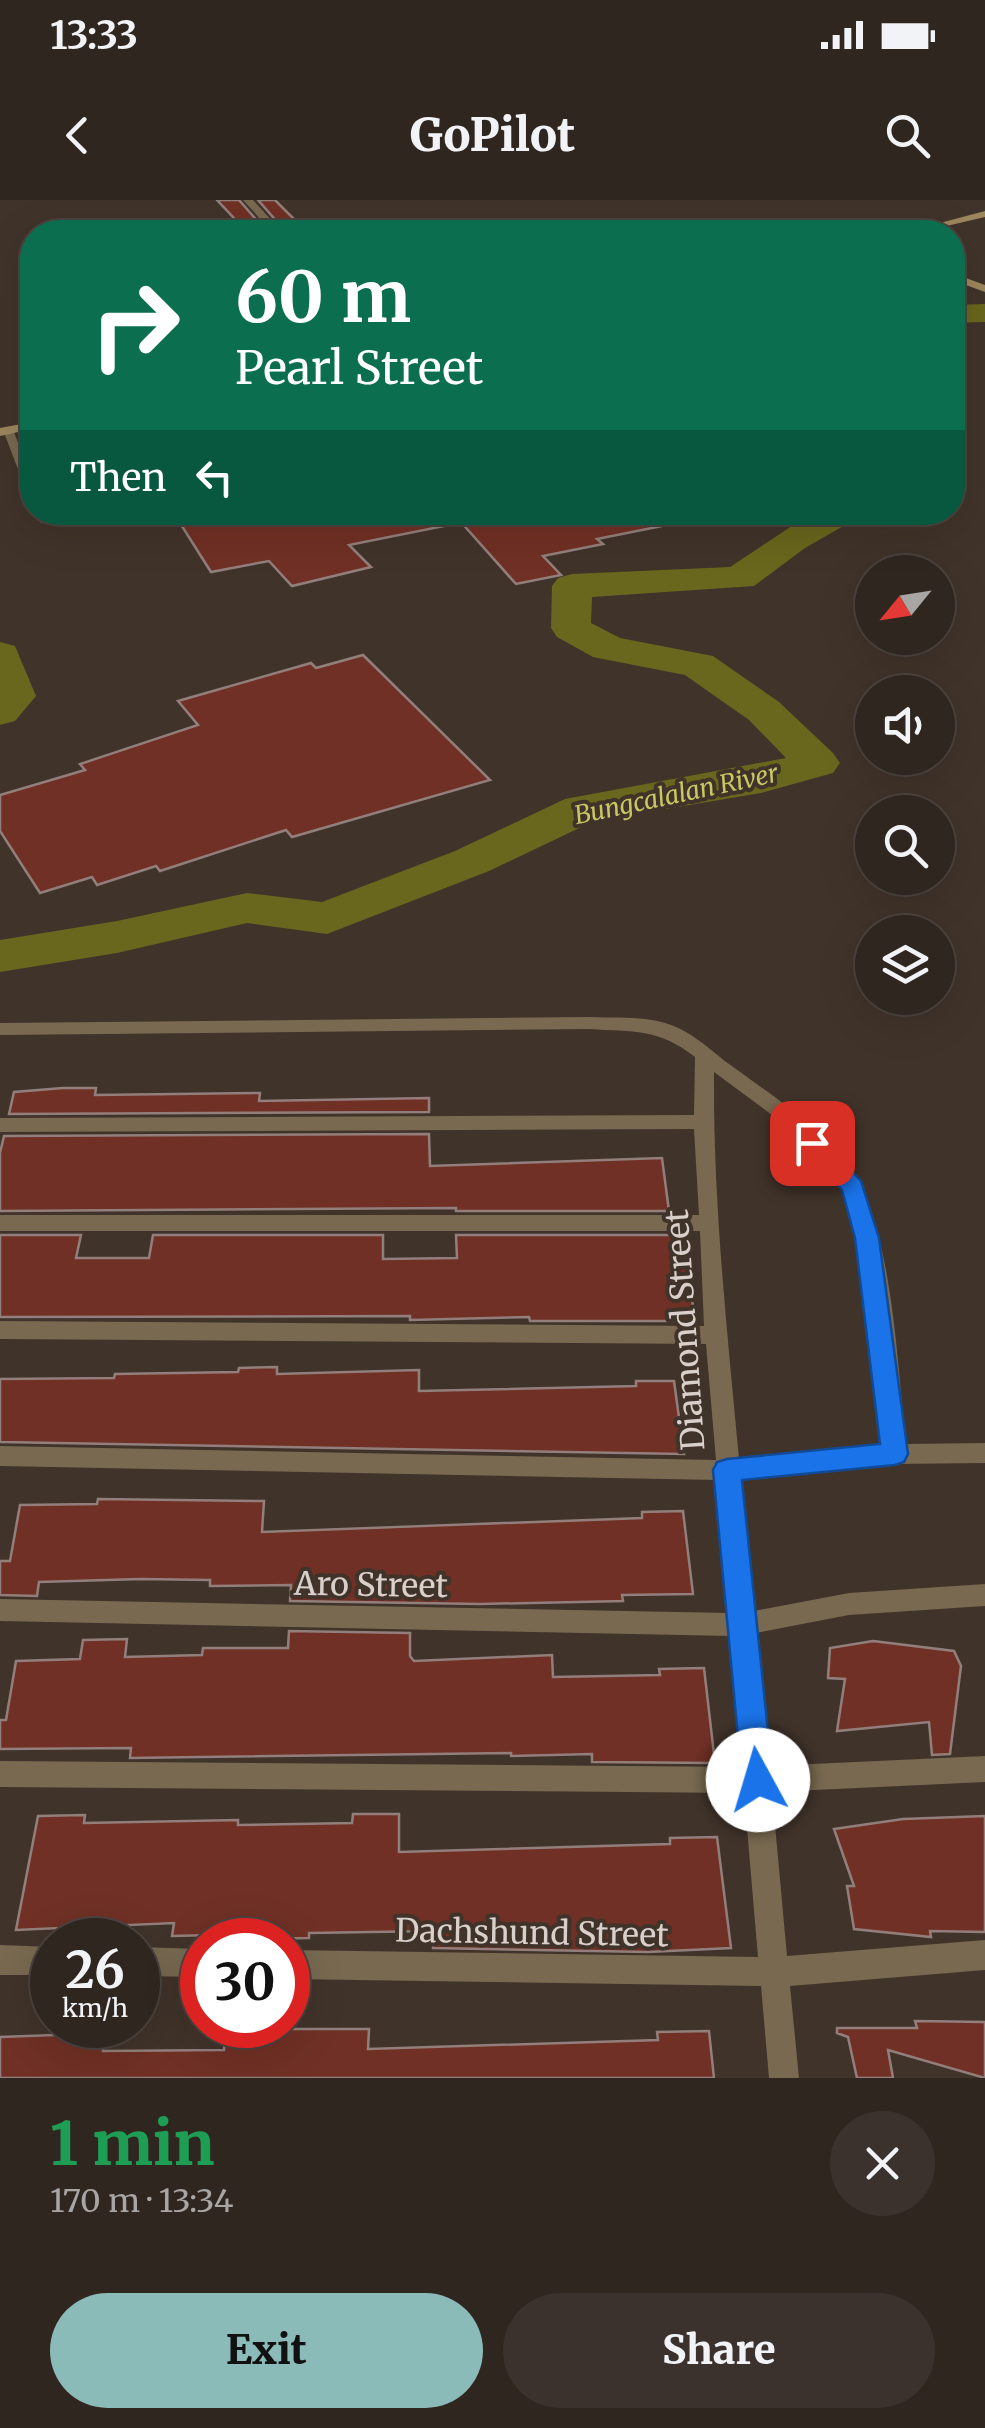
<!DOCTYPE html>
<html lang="en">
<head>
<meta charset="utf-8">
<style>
  :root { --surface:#302620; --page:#3c322d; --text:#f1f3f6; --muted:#a8a5a5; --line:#4b433e; --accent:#8bbbb9 }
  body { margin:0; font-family:Merriweather,serif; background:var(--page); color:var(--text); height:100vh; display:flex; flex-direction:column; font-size:38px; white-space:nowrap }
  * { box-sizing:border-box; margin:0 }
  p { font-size:32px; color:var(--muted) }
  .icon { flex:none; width:55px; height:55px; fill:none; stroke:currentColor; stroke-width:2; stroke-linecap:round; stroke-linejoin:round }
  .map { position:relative; height:1878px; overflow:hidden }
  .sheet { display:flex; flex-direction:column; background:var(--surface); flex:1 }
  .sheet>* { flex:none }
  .guide { position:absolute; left:20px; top:20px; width:945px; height:305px; border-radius:40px; box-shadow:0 10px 40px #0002,0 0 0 2px var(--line); background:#0b6e4f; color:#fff; overflow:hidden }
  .needle { width:65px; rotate:240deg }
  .fabs { position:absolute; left:855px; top:355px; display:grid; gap:20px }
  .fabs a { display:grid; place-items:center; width:100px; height:100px; border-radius:50%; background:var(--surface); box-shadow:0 10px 40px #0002,0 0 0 2px var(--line); font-size:50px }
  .speed { position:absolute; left:30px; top:1718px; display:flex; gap:20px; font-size:50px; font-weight:700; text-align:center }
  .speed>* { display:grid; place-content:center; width:130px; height:130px; border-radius:50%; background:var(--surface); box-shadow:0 10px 40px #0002,0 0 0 2px var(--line); line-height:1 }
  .speed small { font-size:25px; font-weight:400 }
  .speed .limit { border:15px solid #d22; background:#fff; color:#111 }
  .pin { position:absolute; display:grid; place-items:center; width:85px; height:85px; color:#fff; margin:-42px; border-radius:20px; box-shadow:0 5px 15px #0006 }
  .me { position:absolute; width:110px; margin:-55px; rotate:354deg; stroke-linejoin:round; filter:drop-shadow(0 0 8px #0008) }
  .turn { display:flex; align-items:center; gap:35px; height:210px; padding:0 50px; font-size:45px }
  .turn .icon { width:130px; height:130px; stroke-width:2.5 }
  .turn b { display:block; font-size:70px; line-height:85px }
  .then { display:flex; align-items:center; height:95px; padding:0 50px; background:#0003; gap:20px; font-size:38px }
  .round { display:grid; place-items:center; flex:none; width:105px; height:105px; border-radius:52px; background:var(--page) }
  .overview { display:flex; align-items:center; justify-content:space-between; height:170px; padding:0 50px }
  h1 { font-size:60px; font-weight:800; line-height:75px; color:#1e9e55 }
  .action { display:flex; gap:20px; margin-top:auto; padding:20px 50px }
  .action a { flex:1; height:115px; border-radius:60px; background:var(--accent); color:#111; font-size:40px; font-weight:800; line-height:115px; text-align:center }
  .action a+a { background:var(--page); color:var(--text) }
  .status { display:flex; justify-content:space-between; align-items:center; height:70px; padding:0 50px; background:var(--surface); direction:ltr }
  .status svg { height:28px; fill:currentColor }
  header { display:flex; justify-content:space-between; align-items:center; height:130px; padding:0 50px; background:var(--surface); font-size:45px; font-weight:800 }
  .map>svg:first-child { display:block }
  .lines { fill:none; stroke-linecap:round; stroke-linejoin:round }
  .river { fill:#69661d; fill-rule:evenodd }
  .building { fill:#703025; stroke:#927f7b; stroke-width:2.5 }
  .lane { fill:#786950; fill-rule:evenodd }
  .street { fill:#786950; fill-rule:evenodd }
  .secondary { fill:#9c865d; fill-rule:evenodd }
  .route { fill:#1a73e8; stroke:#114b97; stroke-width:2.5 }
  .labels { text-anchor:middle; stroke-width:8; stroke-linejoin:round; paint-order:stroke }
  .far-water-label { font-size:25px; font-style:italic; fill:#c9c663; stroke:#40332a }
  .near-street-label { font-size:32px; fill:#d9d0cb; stroke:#40332a }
</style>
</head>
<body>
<div class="status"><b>13:33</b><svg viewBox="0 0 49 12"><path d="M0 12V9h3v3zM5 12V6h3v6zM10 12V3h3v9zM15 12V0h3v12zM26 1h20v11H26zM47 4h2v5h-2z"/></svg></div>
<header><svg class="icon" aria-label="back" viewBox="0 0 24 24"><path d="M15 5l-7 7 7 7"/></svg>GoPilot<svg class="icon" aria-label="search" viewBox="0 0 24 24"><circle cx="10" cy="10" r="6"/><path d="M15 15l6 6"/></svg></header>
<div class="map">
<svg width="985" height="1878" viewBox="0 0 985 1878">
  <rect width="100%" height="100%" fill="#40332a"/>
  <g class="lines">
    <!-- river -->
    <g class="river">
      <polygon points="985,104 985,122 952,123 952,105"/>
      <polygon points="813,312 859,312 854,320 805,348 754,386 592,397 591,423 620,438 713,456 779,502 833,553 840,563 833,573 761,593 594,621 489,671 327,734 247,723 117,753 0,772 0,740 117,721 247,693 322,702 455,651 565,599 786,558 749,520 685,475 593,457 557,437 551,428 552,386 558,378 572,374 730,367"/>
      <polygon points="0,442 15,446 36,496 15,521 0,525"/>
    </g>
  </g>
  <!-- building -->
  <g class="building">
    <polygon points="217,0 239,0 267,32 247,32"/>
    <polygon points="258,0 275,0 307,32 286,32"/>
    <polygon points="173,312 448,312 449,325 349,345 371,367 292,386 269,361 211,372"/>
    <polygon points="452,312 666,312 667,325 597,339 603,344 543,356 561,375 516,384"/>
    <polygon points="363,455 490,580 292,637 286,630 160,671 156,666 97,685 92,677 40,693 0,631 0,595 85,570 80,564 198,525 178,501 311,463 316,468"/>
    <polygon points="63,888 96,888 95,895 260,893 259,901 429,898 429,912 9,914 14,892"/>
    <polygon points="429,934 430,966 662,958 669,1011 456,1011 456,1008 0,1011 0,953 4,936"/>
    <polygon points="0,1035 81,1035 76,1058 149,1058 153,1035 383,1035 383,1059 457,1058 456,1035 672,1035 675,1057 686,1056 695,1121 530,1121 529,1117 410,1120 410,1116 0,1117"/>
    <polygon points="277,1167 277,1174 419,1170 419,1191 636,1186 636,1181 674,1181 684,1254 0,1242 0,1179 114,1178 115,1174 238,1172 239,1168"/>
    <polygon points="98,1299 264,1301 262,1332 642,1318 642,1312 683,1311 693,1394 622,1395 623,1401 480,1404 290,1401 291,1385 210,1386 210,1380 141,1379 39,1382 37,1396 0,1395 0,1361 10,1361 20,1305 97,1304"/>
    <polygon points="289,1431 410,1433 410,1456 414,1461 552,1455 553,1477 660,1475 659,1469 704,1468 715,1563 592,1562 592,1554 511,1556 511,1553 130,1558 131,1548 0,1549 0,1520 6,1520 16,1461 80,1459 83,1440 127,1439 125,1457 202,1455 203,1448 288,1448"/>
    <polygon points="873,1441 954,1451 961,1466 950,1554 932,1555 929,1522 837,1531 845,1479 828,1478 830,1448"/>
    <polygon points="353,1614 399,1614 399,1652 670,1644 670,1638 717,1637 731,1748 648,1752 433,1748 433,1731 309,1733 309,1738 260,1739 261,1734 172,1736 174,1723 16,1730 38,1616 85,1615 84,1623 238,1620 238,1625 352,1623"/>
    <polygon points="985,1616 985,1732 930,1731 931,1737 854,1729 847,1686 854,1686 834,1629 903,1619"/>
    <polygon points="915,1821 985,1822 985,1878 888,1850 893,1878 857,1878 848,1837 837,1833 837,1828 917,1828"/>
    <polygon points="55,1826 107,1826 103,1851 224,1850 225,1829 369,1829 368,1849 658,1840 657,1832 709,1831 714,1878 0,1878 0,1837 54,1835"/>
  </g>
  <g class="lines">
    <!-- lane -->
    <g class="lane">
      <polygon points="8,227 13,230 32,278 32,293 26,290 3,230"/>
      <polygon points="36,312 47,312 51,321 41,323"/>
    </g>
    <!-- street -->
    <g class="street">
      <polygon points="243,0 253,0 282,32 272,32"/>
      <path d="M589,817C613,818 642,816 665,823C690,830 709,849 729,864C778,900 846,942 868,1002C894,1072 898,1170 906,1244L985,1243V1263L895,1264L741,1279L754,1411L849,1393L985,1384V1406L849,1415L756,1433L769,1566L985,1556V1582L772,1592L787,1756L985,1740V1770L790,1786L799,1878H769L761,1786L288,1779V1750L758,1757L744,1593L0,1587V1561L742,1567L731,1436L0,1421V1399L729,1413L717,1280L0,1266V1246L716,1260L706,1144L0,1139V1121L704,1126L700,1031H0V1015H699L694,929L0,932V918L694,915L695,857C658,828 634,832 589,829L0,835V823ZM714,872C762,908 822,946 848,1002L869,1112L882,1245L739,1259C727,1130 713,1001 714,872Z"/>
      <polygon points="0,1745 52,1747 52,1775 0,1775"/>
      <polygon points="138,1747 202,1749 202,1777 138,1776"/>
    </g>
    <!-- secondary -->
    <g class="secondary">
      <polygon points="985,11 985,17 921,32 906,32"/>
      <polygon points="952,73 985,85 985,92 952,80"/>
      <polygon points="32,222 32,229 0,236 0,228"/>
    </g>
  </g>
  <!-- route -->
  <polygon class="route" points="812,935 820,937 861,981 879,1038 908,1254 904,1262 895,1265 742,1280 773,1580 768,1590 758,1595 747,1590 742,1580 713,1270 717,1262 727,1259 880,1244 855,1038 842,990 801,943"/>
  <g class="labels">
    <!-- far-water labels -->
    <g class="far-water-label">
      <text transform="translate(676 594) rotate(-12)" y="9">Bungcalalan River</text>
    </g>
    <!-- near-street labels -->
    <g class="near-street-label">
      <text transform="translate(685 1130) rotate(-94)" y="11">Diamond Street</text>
      <text transform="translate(371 1385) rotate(1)" y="11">Aro Street</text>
      <text transform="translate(532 1733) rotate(1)" y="11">Dachshund Street</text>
    </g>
  </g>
</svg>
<div class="fabs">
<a><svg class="needle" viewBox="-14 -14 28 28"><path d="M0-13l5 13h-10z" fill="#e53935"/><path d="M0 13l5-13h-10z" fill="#a8a5a5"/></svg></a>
<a><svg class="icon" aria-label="sound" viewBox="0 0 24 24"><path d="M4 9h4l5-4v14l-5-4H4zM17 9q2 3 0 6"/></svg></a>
<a><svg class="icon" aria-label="search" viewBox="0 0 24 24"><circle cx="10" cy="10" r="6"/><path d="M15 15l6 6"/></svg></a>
<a><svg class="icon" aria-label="layers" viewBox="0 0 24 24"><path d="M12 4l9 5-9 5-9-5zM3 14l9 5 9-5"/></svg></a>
</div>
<div class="speed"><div>26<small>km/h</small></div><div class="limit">30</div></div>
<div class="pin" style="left:812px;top:943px;background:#d93025"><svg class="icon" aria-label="arrive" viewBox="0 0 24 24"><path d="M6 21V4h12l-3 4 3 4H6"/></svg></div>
<svg class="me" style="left:758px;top:1580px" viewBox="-20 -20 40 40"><circle r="19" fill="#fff"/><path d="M0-13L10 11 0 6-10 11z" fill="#1a73e8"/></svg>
<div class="guide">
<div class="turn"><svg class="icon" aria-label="right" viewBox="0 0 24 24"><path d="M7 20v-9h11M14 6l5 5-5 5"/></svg><div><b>60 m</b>Pearl Street</div></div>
<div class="then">Then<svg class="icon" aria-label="left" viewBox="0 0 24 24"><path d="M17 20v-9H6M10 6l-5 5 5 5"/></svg></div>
</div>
</div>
<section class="sheet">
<div class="overview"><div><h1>1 min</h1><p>170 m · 13:34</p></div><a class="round"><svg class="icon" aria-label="close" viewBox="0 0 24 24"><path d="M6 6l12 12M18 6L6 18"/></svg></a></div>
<div class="action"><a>Exit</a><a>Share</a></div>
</section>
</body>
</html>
